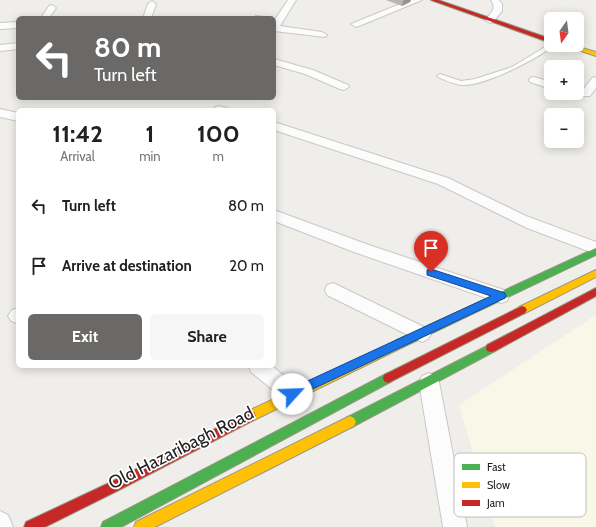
<!DOCTYPE html>
<html lang="en">
<head>
<meta charset="utf-8">
<style>
  :root { --surface:#fff; --page:#f6f6f6; --text:#202124; --muted:#757577; --accent:#6a6968 }
  body { margin:0; font-family:Cabin,sans-serif; background:var(--page); color:var(--text); height:100vh; display:flex; flex-direction:column; font-size:15px; white-space:nowrap }
  * { box-sizing:border-box; margin:0 }
  p { font-size:13px; color:var(--muted) }
  .icon { flex:none; width:22px; height:22px; fill:none; stroke:currentColor; stroke-width:2; stroke-linecap:round; stroke-linejoin:round }
  .map { position:relative; flex:1; overflow:hidden }
  .sheet { position:absolute; left:16px; top:108px; width:260px; height:260px; display:flex; flex-direction:column; background:var(--surface); border-radius:6px; box-shadow:0 2px 10px #0003 }
  .sheet>* { flex:none }
  .banner { position:absolute; left:16px; top:16px; width:260px; height:84px; border-radius:6px; box-shadow:0 2px 10px #0003; background:#6a6968; color:#fff; overflow:hidden }
  .needle { width:26px; rotate:194deg }
  .controls { position:absolute; left:544px; top:12px; display:grid; gap:8px }
  .controls a { display:grid; place-items:center; width:40px; height:40px; border-radius:6px; background:var(--surface); box-shadow:0 2px 10px #0003; font-size:20px }
  .pin { position:absolute; display:grid; place-items:center; width:34px; height:34px; color:#fff; margin:-41px -17px; border-radius:50% 50% 50% 0; rotate:-45deg; box-shadow:0 0 4px #0007 }
  .pin .icon { rotate:45deg }
  .me { position:absolute; width:44px; margin:-22px; rotate:65deg; stroke-linejoin:round; filter:drop-shadow(0 0 3px #0008) }
  .turn { display:flex; align-items:center; gap:14px; height:84px; padding:0 12px; font-size:18px }
  .turn .icon { width:52px; height:52px; stroke-width:2.5 }
  .turn b { display:block; font-size:28px; line-height:34px }
  .eta { display:flex; justify-content:space-evenly; align-items:center; height:68px; text-align:center }
  .eta b { font-size:24px; font-weight:700; line-height:28px }
  .primary-button { display:flex; gap:8px; margin-top:auto; padding:8px 12px }
  .primary-button a { flex:1; height:46px; border-radius:6px; background:var(--accent); color:#fff; font-size:16px; font-weight:700; line-height:46px; text-align:center }
  .primary-button a+a { background:var(--page); color:var(--text) }
  ul { padding:0; list-style:none }
  li { display:flex; align-items:center; gap:12px; height:60px; padding:0 12px }
  li div { flex:1 }
  li b { display:block; font-size:15px }
  li em { font-style:normal }
  .map>svg:first-child { display:block }
  .education { fill:#f8f7e8 }
  .lines { fill:none; stroke-linecap:round; stroke-linejoin:round }
  .lane-casing { stroke:#c9c8c7; stroke-width:2 }
  .street-casing { stroke:#c9c8c7; stroke-width:2 }
  .fast-casing { stroke:#999a82; stroke-width:2 }
  .slow-casing { stroke:#999a82; stroke-width:2 }
  .jam-casing { stroke:#999a82; stroke-width:2 }
  .lane { fill:#fdfcfc; fill-rule:evenodd }
  .street { fill:#fdfcfc; fill-rule:evenodd }
  .fast { fill:#4caf50; fill-rule:evenodd }
  .slow { fill:#ffc107; fill-rule:evenodd }
  .jam { fill:#c62828; fill-rule:evenodd }
  .wall { fill:#b9b6b5 }
  .shaded-wall { fill:#969493 }
  .building { fill:#d7d4d2; stroke:#969493 }
  .route { fill:#1a73e8; stroke:#114b97 }
  .labels { text-anchor:middle; stroke-width:3.5; stroke-linejoin:round; paint-order:stroke }
  .near-street-label { font-size:18px; fill:#222; stroke:#fff }
  .key { fill:#fff; stroke:#bdbdbd; stroke-width:1 }
  .key-label { font-size:11px; fill:#222 }
</style>
</head>
<body>
<div class="map">
<svg width="596" height="527" viewBox="0 0 596 527">
  <rect width="100%" height="100%" fill="#f0eeeb"/>
  <!-- education -->
  <polygon class="education" points="596,315 596,527 495,527 459,405"/>
  <g class="lines">
    <defs>
      <path id="lane" d="M550,44L554,45C538,59 482,87 461,85C454,84 443,80 437,76L440,74L461,81L475,79L512,67Z"/>
      <g id="street">
        <polygon points="288,0 296,0 280,26 322,32 327,35 325,37 274,31 274,21"/>
        <polygon points="410,0 422,0 359,26 356,27 351,24"/>
        <path d="M491,0H499L502,4V11L493,22L490,23L485,20C491,13 497,9 491,0Z"/>
        <polygon points="152,1 156,4 151,18 143,18 148,4"/>
        <polygon points="52,5 56,8 49,18 41,18 49,6"/>
        <polygon points="18,22 18,28 0,29 0,23"/>
        <polygon points="18,43 18,49 0,51 0,45"/>
        <polygon points="274,59 313,70 348,85 349,87 344,90 340,89 305,74 274,65"/>
        <polygon points="534,77 551,82 551,89 530,82 529,80 530,78"/>
        <polygon points="596,77 596,88 590,96 575,96 569,93 577,93 577,90 583,90 592,78"/>
        <polygon points="219,106 227,108 229,110 214,110 215,107"/>
        <polygon points="0,109 18,113 18,121 0,117"/>
        <polygon points="274,122 448,178 526,216 596,242 596,254 527,228 438,184 274,130"/>
        <polygon points="274,210 366,244 507,291 509,296 507,301 501,303 354,252 274,221"/>
        <polygon points="333,283 428,329 431,334 428,339 422,342 416,339 327,295 325,290 327,285"/>
        <polygon points="18,308 18,323 17,323 11,321 8,316 12,310"/>
        <polygon points="249,366 272,366 299,388 302,394 299,400 292,403 285,400 251,372"/>
        <polygon points="429,373 436,376 439,382 467,527 443,527 419,382 422,376"/>
        <polygon points="0,511 8,515 13,527 0,527"/>
      </g>
      <g id="fast">
        <polygon points="596,248 596,255 403,347 399,348 395,347 394,344 395,341"/>
        <polygon points="491,344 495,345 496,348 495,351 354,426 350,428 346,426 344,422 346,418"/>
        <polygon points="388,373 392,375 393,378 392,381 121,527 101,527 103,522"/>
      </g>
      <g id="slow">
        <polygon points="563,45 572,45 596,52 596,56"/>
        <polygon points="596,270 596,277 525,313 522,314 519,313 517,310 519,307"/>
        <polygon points="399,340 403,341 404,344 403,347 254,420 250,421 246,420 244,416 246,412"/>
        <polygon points="350,416 354,418 356,422 354,426 155,527 134,527 136,522"/>
      </g>
      <g id="jam">
        <polygon points="431,0 438,0 551,39 551,43"/>
        <polygon points="596,288 596,296 495,351 491,352 487,351 486,348 487,345"/>
        <polygon points="522,306 525,307 527,310 525,313 392,381 388,383 384,381 383,378 384,375"/>
        <polygon points="250,411 254,412 256,416 254,420 117,491 45,527 24,527 26,522 109,483"/>
      </g>
    </defs>
    <!-- lane casing -->
    <use href="#lane" class="lane-casing"/>
    <!-- street casing -->
    <use href="#street" class="street-casing"/>
    <!-- fast casing -->
    <use href="#fast" class="fast-casing"/>
    <!-- slow casing -->
    <use href="#slow" class="slow-casing"/>
    <!-- jam casing -->
    <use href="#jam" class="jam-casing"/>
    <!-- lane -->
    <use href="#lane" class="lane"/>
    <!-- street -->
    <use href="#street" class="street"/>
    <!-- fast -->
    <use href="#fast" class="fast"/>
    <!-- slow -->
    <use href="#slow" class="slow"/>
    <!-- jam -->
    <use href="#jam" class="jam"/>
  </g>
  <!-- wall -->
  <polygon class="wall" points="386,0 411,0 410,2 402,6"/>
  <!-- shaded-wall -->
  <polygon class="shaded-wall" points="404,0 411,0 410,2 402,6 403,1"/>
  <!-- building -->
  <polygon class="building" points="255,16 273,17 272,18 253,18"/>
  <!-- route -->
  <polygon class="route" points="431,269 505,293 506,296 505,298 296,397 292,399 288,397 286,394 288,390 491,296 427,275 427,270"/>
  <g class="labels">
    <!-- near-street labels -->
    <g class="near-street-label">
      <text transform="translate(181 448) rotate(-27)" y="6">Old Hazaribagh Road</text>
    </g>
  </g>
  <!-- legend -->
  <rect x="454" y="453" width="132" height="64" rx="6" class="key"/>
  <rect x="462" y="464" width="18" height="6" fill="#4caf50"/>
  <rect x="462" y="482" width="18" height="6" fill="#ffc107"/>
  <rect x="462" y="500" width="18" height="6" fill="#c62828"/>
  <g class="key-label">
    <text x="487" y="471">Fast</text>
    <text x="487" y="489">Slow</text>
    <text x="487" y="507">Jam</text>
  </g>
</svg>
<div class="controls">
<a><svg class="needle" viewBox="-14 -14 28 28"><path d="M0-13l5 13h-10z" fill="#e53935"/><path d="M0 13l5-13h-10z" fill="#757577"/></svg></a>
<a>+</a>
<a>−</a>
</div>
<div class="pin" style="left:431px;top:272px;background:#d93025"><svg class="icon" aria-label="arrive" viewBox="0 0 24 24"><path d="M6 21V4h12l-3 4 3 4H6"/></svg></div>
<svg class="me" style="left:292px;top:394px" viewBox="-20 -20 40 40"><circle r="19" fill="#fff"/><path d="M0-13L10 11 0 6-10 11z" fill="#1a73e8"/></svg>
<div class="banner">
<div class="turn"><svg class="icon" aria-label="left" viewBox="0 0 24 24"><path d="M17 20v-9H6M10 6l-5 5 5 5"/></svg><div><b>80 m</b>Turn left</div></div>
</div>
<section class="sheet">
<div class="eta">
<div><b>11:42</b><p>Arrival</p></div>
<div><b>1</b><p>min</p></div>
<div><b>100</b><p>m</p></div>
</div>
<ul>
<li><svg class="icon" aria-label="left" viewBox="0 0 24 24"><path d="M17 20v-9H6M10 6l-5 5 5 5"/></svg><div><b>Turn left</b></div><em>80 m</em></li>
<li><svg class="icon" aria-label="arrive" viewBox="0 0 24 24"><path d="M6 21V4h12l-3 4 3 4H6"/></svg><div><b>Arrive at destination</b></div><em>20 m</em></li>
</ul>
<div class="primary-button"><a>Exit</a><a>Share</a></div>
</section>
</div>
</body>
</html>
